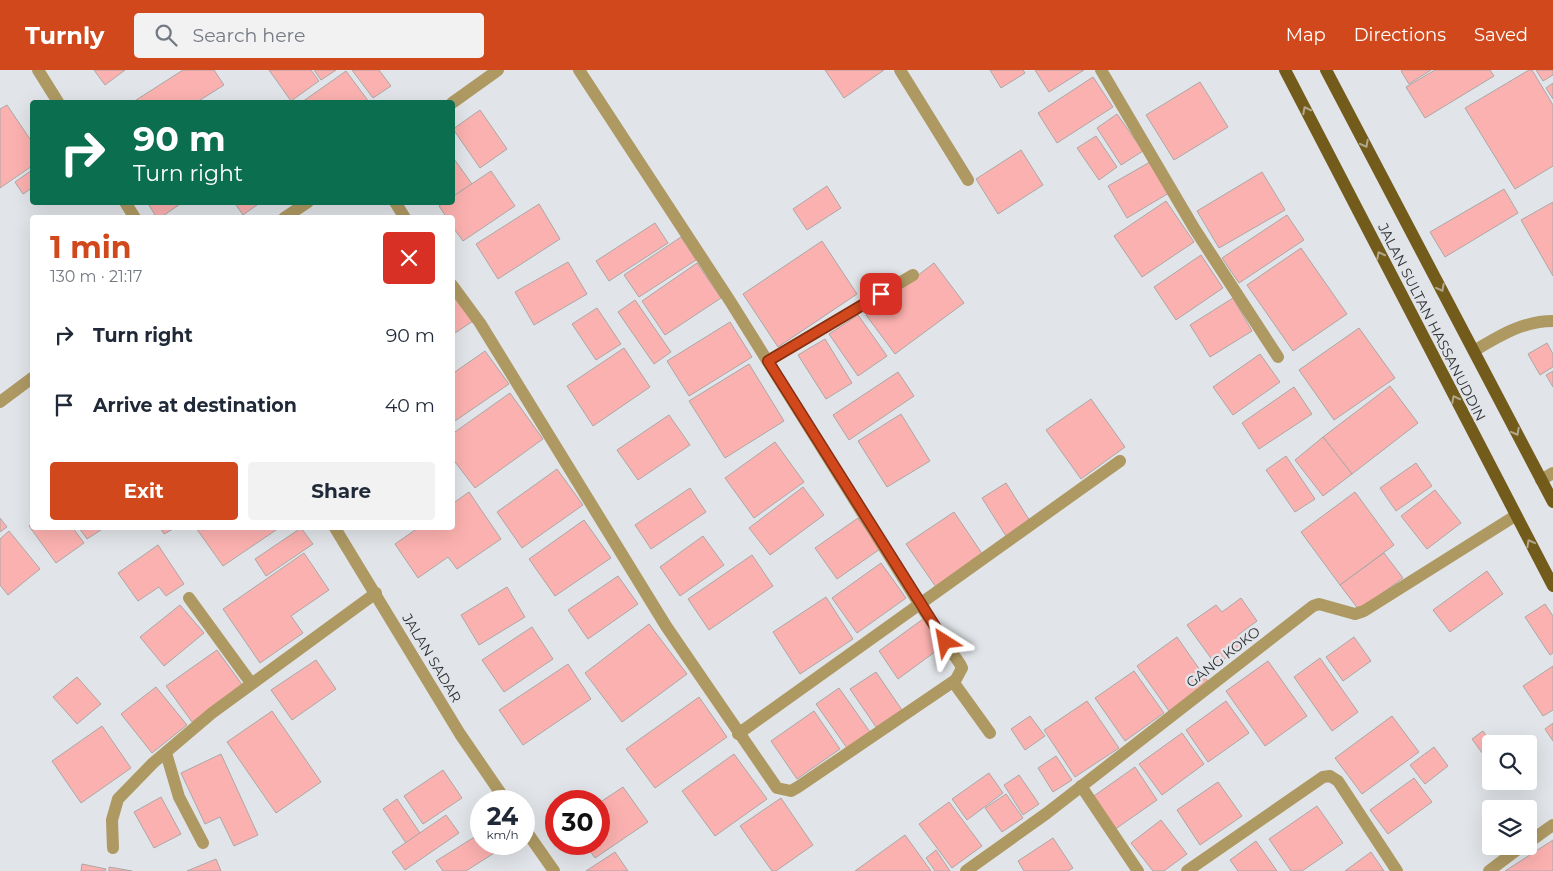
<!DOCTYPE html>
<html lang="en">
<head>
<meta charset="utf-8">
<style>
  :root { --surface:#fff; --page:#f2f2f3; --text:#1f2937; --muted:#747a83; --accent:#d0481c }
  body { margin:0; font-family:Montserrat,sans-serif; background:var(--page); color:var(--text); height:100vh; display:flex; flex-direction:column; font-size:19px; white-space:nowrap }
  * { box-sizing:border-box; margin:0 }
  p { font-size:16px; color:var(--muted) }
  .icon { flex:none; width:28px; height:28px; fill:none; stroke:currentColor; stroke-width:2; stroke-linecap:round; stroke-linejoin:round }
  .map { position:relative; flex:1; overflow:hidden }
  .sheet { position:absolute; left:30px; top:145px; width:425px; height:315px; display:flex; flex-direction:column; background:var(--surface); border-radius:5px; box-shadow:0 5px 20px #0002 }
  .sheet>* { flex:none }
  .hud { position:absolute; left:30px; top:30px; width:425px; height:105px; border-radius:5px; box-shadow:0 5px 20px #0002; background:#0b6e4f; color:#fff; overflow:hidden }
  .tools { position:absolute; left:1482px; top:665px; display:grid; gap:10px }
  .tools a { display:grid; place-items:center; width:55px; height:55px; border-radius:5px; background:var(--surface); box-shadow:0 5px 20px #0002; font-size:25px }
  .speed { position:absolute; left:470px; top:720px; display:flex; gap:10px; font-size:25px; font-weight:700; text-align:center }
  .speed>* { display:grid; place-content:center; width:65px; height:65px; border-radius:50%; background:var(--surface); box-shadow:0 5px 20px #0002; line-height:1 }
  .speed small { font-size:12px; font-weight:400 }
  .speed .limit { border:8px solid #d22; background:#fff; color:#111 }
  .pin { position:absolute; display:grid; place-items:center; width:42px; height:42px; color:#fff; margin:-21px; border-radius:10px; box-shadow:0 2px 8px #0006 }
  .me { position:absolute; width:55px; margin:-28px; rotate:326deg; stroke-linejoin:round; filter:drop-shadow(0 0 4px #0008) }
  .turn { display:flex; align-items:center; gap:18px; height:105px; padding:0 20px; font-size:22px }
  .turn .icon { width:65px; height:65px; stroke-width:2.5 }
  .turn b { display:block; font-size:35px; line-height:42px }
  .round { display:grid; place-items:center; flex:none; width:52px; height:52px; border-radius:5px; background:var(--page) }
  .head { display:flex; align-items:center; justify-content:space-between; height:85px; padding:0 20px }
  h1 { font-size:30px; font-weight:700; line-height:38px; color:var(--accent) }
  .cta { display:flex; gap:10px; margin-top:auto; padding:10px 20px }
  .cta a { flex:1; height:58px; border-radius:5px; background:var(--accent); color:#fff; font-size:20px; font-weight:700; line-height:58px; text-align:center }
  .cta a+a { background:var(--page); color:var(--text) }
  ul { padding:0; list-style:none }
  li { display:flex; align-items:center; gap:15px; height:70px; padding:0 20px }
  li div { flex:1 }
  li b { display:block; font-size:19px }
  li em { font-style:normal }
  header { display:flex; align-items:center; gap:30px; box-sizing:border-box; height:70px; padding:0 25px; background:var(--accent); color:#fff }
  header strong { font-size:24px }
  nav { display:flex; gap:28px; margin-inline-start:auto; font-size:18px }
  .search { width:350px; height:45px; background:var(--page); display:flex; align-items:center; gap:12px; box-sizing:border-box; padding:0 18px; border-radius:5px; color:var(--muted); font-size:19px }
  .map>svg:first-child { display:block }
  .building { fill:#fbb1af; stroke:#aca7a6 }
  .lines { fill:none; stroke-linecap:round; stroke-linejoin:round }
  .minor { stroke:#ae9963; stroke-width:12 }
  .major { stroke:#735c1b; stroke-width:12 }
  .oneway { stroke:#b0a78c }
  .route-casing { stroke:#872f12; stroke-width:12 }
  .route { stroke:#d0481c; stroke-width:9 }
  .labels { text-anchor:middle; stroke-width:5; stroke-linejoin:round; paint-order:stroke }
  .street-label { font-size:14px; fill:#313233; stroke:#e1e4e8 }
</style>
</head>
<body>
<header>
<strong>Turnly</strong>
<div class="search"><svg class="icon" aria-label="search" viewBox="0 0 24 24"><circle cx="10" cy="10" r="6"/><path d="M15 15l6 6"/></svg>Search here</div>
<nav><a>Map</a><a>Directions</a><a>Saved</a></nav>
</header>
<div class="map">
<svg width="1553" height="801" viewBox="0 0 1553 801">
  <rect width="100%" height="100%" fill="#e1e4e8"/>
  <!-- building -->
  <g class="building">
    <polygon points="94,0 125,0 105,15"/>
    <polygon points="183,0 214,0 224,15 197,32 133,32"/>
    <polygon points="269,0 311,0 319,11 291,31"/>
    <polygon points="314,0 336,0 321,10"/>
    <polygon points="352,0 379,0 391,16 373,28"/>
    <polygon points="825,0 884,0 844,28"/>
    <polygon points="990,0 1023,0 1025,3 1001,18"/>
    <polygon points="1035,0 1084,0 1049,22"/>
    <polygon points="1403,0 1431,0 1409,14 1401,1"/>
    <polygon points="1435,0 1490,0 1494,6 1425,48 1406,17"/>
    <polygon points="1529,0 1532,0 1553,35 1553,96 1515,119 1465,38"/>
    <polygon points="1536,0 1553,0 1553,5 1543,11"/>
    <polygon points="346,1 369,32 302,32"/>
    <polygon points="1093,7 1113,37 1057,73 1038,43"/>
    <polygon points="1200,12 1228,57 1174,90 1146,45"/>
    <polygon points="1553,13 1553,29 1546,18"/>
    <polygon points="7,35 32,72 32,96 0,118 0,39"/>
    <polygon points="480,40 507,79 480,98 453,59"/>
    <polygon points="1117,44 1143,81 1121,95 1097,58"/>
    <polygon points="1096,66 1117,97 1099,110 1077,78"/>
    <polygon points="1021,80 1043,115 998,144 976,109"/>
    <polygon points="452,86 472,114 452,127"/>
    <polygon points="1150,92 1169,123 1127,148 1108,116"/>
    <polygon points="32,100 32,118 23,124 15,112"/>
    <polygon points="491,101 515,136 463,171 452,156 452,148 447,148 439,136 445,132 452,132 452,127"/>
    <polygon points="1262,102 1285,140 1219,178 1197,141"/>
    <polygon points="827,116 841,138 807,160 793,139"/>
    <polygon points="1504,119 1518,143 1445,187 1430,162"/>
    <polygon points="1166,131 1194,172 1142,207 1114,166"/>
    <polygon points="147,132 183,132 160,148 157,148"/>
    <polygon points="234,132 261,132 243,145"/>
    <polygon points="1553,132 1553,206 1521,150"/>
    <polygon points="539,134 560,169 498,209 476,174"/>
    <polygon points="1287,145 1304,170 1239,213 1222,188"/>
    <polygon points="655,153 668,173 609,211 596,191"/>
    <polygon points="681,167 696,190 639,227 624,205"/>
    <polygon points="822,171 857,224 778,277 743,224"/>
    <polygon points="1301,178 1347,244 1293,281 1247,215"/>
    <polygon points="1201,185 1223,218 1176,250 1154,217"/>
    <polygon points="568,192 587,224 534,255 515,222"/>
    <polygon points="697,193 721,228 665,265 642,231"/>
    <polygon points="934,193 964,233 895,284 866,245"/>
    <polygon points="452,223 473,251 452,265"/>
    <polygon points="1233,228 1252,261 1210,287 1190,255"/>
    <polygon points="635,230 671,282 654,294 618,242"/>
    <polygon points="597,238 621,274 596,290 572,254"/>
    <polygon points="858,245 887,286 858,306 829,264"/>
    <polygon points="730,252 752,287 689,326 667,291"/>
    <polygon points="1359,258 1395,308 1334,350 1299,300"/>
    <polygon points="825,269 852,313 826,329 798,285"/>
    <polygon points="1547,273 1553,284 1553,297 1540,305 1528,284"/>
    <polygon points="624,278 650,317 593,356 567,316"/>
    <polygon points="485,281 509,314 452,353 452,304"/>
    <polygon points="1260,284 1280,312 1233,345 1213,317"/>
    <polygon points="749,294 784,351 725,388 689,331"/>
    <polygon points="1553,301 1553,317 1546,305"/>
    <polygon points="898,302 914,326 849,370 833,345"/>
    <polygon points="1390,316 1418,353 1352,404 1323,367"/>
    <polygon points="1294,317 1312,344 1259,379 1242,353"/>
    <polygon points="510,323 543,369 475,418 452,388 452,364"/>
    <polygon points="1091,329 1125,377 1081,409 1046,360"/>
    <polygon points="901,344 930,391 887,417 858,371"/>
    <polygon points="669,345 690,375 638,410 617,380"/>
    <polygon points="1323,367 1352,404 1323,426 1295,390"/>
    <polygon points="775,372 804,412 754,448 725,408"/>
    <polygon points="1286,386 1315,429 1295,442 1266,400"/>
    <polygon points="1416,393 1432,416 1396,441 1380,418"/>
    <polygon points="557,399 583,435 522,478 497,442"/>
    <polygon points="1006,413 1030,451 1006,466 982,428"/>
    <polygon points="803,417 824,445 770,485 749,458"/>
    <polygon points="690,418 706,442 651,479 635,455"/>
    <polygon points="1435,420 1461,453 1427,479 1401,446"/>
    <polygon points="469,422 501,469 457,499 448,487 418,508 395,474 418,458 452,458 452,434"/>
    <polygon points="1355,422 1394,475 1340,515 1301,462"/>
    <polygon points="954,442 983,485 936,517 906,474"/>
    <polygon points="0,448 7,457 0,462"/>
    <polygon points="858,448 880,479 837,509 815,478"/>
    <polygon points="584,450 611,488 555,526 529,489"/>
    <polygon points="32,453 32,458 73,458 84,473 56,493 29,456"/>
    <polygon points="79,458 104,458 87,469"/>
    <polygon points="160,458 175,458 164,464"/>
    <polygon points="196,458 279,458 223,496"/>
    <polygon points="301,458 313,474 266,506 255,489"/>
    <polygon points="9,461 40,499 8,525 0,515 0,469"/>
    <polygon points="703,466 724,495 680,526 660,497"/>
    <polygon points="158,475 184,514 166,526 159,517 138,531 118,503"/>
    <polygon points="304,483 329,520 291,546 303,563 260,593 223,539"/>
    <polygon points="1384,483 1403,508 1359,540 1340,515"/>
    <polygon points="752,485 773,516 709,560 688,529"/>
    <polygon points="881,493 906,528 857,563 832,528"/>
    <polygon points="1487,501 1503,524 1450,562 1433,540"/>
    <polygon points="618,506 638,534 588,569 568,540"/>
    <polygon points="507,517 525,547 479,575 461,545"/>
    <polygon points="826,527 853,569 800,604 773,562"/>
    <polygon points="1241,528 1257,551 1238,565 1244,575 1216,595 1187,555 1216,535 1222,542"/>
    <polygon points="1545,534 1553,546 1553,583 1550,585 1525,547"/>
    <polygon points="180,535 204,563 164,596 140,567"/>
    <polygon points="923,549 943,576 898,609 879,581"/>
    <polygon points="649,554 687,604 622,652 585,603"/>
    <polygon points="532,557 553,589 504,622 482,590"/>
    <polygon points="1177,567 1209,613 1169,641 1137,596"/>
    <polygon points="1354,567 1371,591 1343,611 1326,587"/>
    <polygon points="217,580 243,616 192,652 166,616"/>
    <polygon points="1320,588 1358,642 1332,661 1294,607"/>
    <polygon points="316,590 336,619 292,650 271,620"/>
    <polygon points="1268,591 1307,646 1265,676 1226,621"/>
    <polygon points="568,594 591,629 523,675 499,640"/>
    <polygon points="1553,596 1553,640 1543,646 1523,616"/>
    <polygon points="1134,601 1164,643 1125,671 1095,628"/>
    <polygon points="876,602 902,640 876,657 850,619"/>
    <polygon points="77,607 101,634 77,654 53,627"/>
    <polygon points="156,617 187,655 152,683 121,644"/>
    <polygon points="839,618 870,662 847,678 816,634"/>
    <polygon points="699,627 727,667 655,718 626,679"/>
    <polygon points="1087,631 1119,678 1075,707 1044,660"/>
    <polygon points="1226,631 1249,663 1208,692 1186,660"/>
    <polygon points="272,641 321,712 276,743 227,672"/>
    <polygon points="814,641 840,679 797,709 771,671"/>
    <polygon points="1030,646 1045,666 1025,680 1011,659"/>
    <polygon points="1392,646 1419,682 1362,724 1335,688"/>
    <polygon points="1553,653 1553,671 1545,659"/>
    <polygon points="102,656 131,698 81,733 52,691"/>
    <polygon points="1483,661 1492,674 1491,695 1472,669"/>
    <polygon points="1182,663 1204,694 1162,725 1139,694"/>
    <polygon points="1434,677 1448,696 1425,714 1410,695"/>
    <polygon points="221,684 258,765 234,776 220,747 205,754 181,703"/>
    <polygon points="734,684 767,729 715,766 682,721"/>
    <polygon points="1056,686 1072,710 1053,722 1038,698"/>
    <polygon points="1135,697 1157,730 1114,760 1091,728"/>
    <polygon points="443,700 462,728 423,754 404,726"/>
    <polygon points="989,703 1003,723 967,750 952,729"/>
    <polygon points="1019,705 1039,734 1023,745 1004,715"/>
    <polygon points="1414,708 1432,732 1388,764 1370,740"/>
    <polygon points="1218,712 1242,746 1200,775 1177,740"/>
    <polygon points="623,717 648,752 595,788 585,774 599,774 599,733"/>
    <polygon points="1006,724 1023,748 1002,762 985,738"/>
    <polygon points="161,727 181,764 154,778 134,742"/>
    <polygon points="781,728 813,775 776,801 772,801 740,756"/>
    <polygon points="397,729 420,763 406,773 383,739"/>
    <polygon points="949,732 982,776 952,798 919,754"/>
    <polygon points="1317,736 1343,773 1302,801 1291,801 1269,769"/>
    <polygon points="446,745 459,763 405,800 392,782"/>
    <polygon points="1161,750 1187,784 1164,801 1153,801 1131,773"/>
    <polygon points="481,763 481,774 499,774 502,778 466,801 443,801 436,791"/>
    <polygon points="905,765 931,801 855,801"/>
    <polygon points="1053,768 1073,798 1068,801 1024,801 1018,791"/>
    <polygon points="1553,770 1553,801 1505,801"/>
    <polygon points="1256,771 1277,801 1238,801 1230,790"/>
    <polygon points="936,780 950,801 935,801 926,788"/>
    <polygon points="615,782 628,801 586,801"/>
    <polygon points="1371,782 1384,801 1345,801"/>
    <polygon points="216,789 221,801 187,801"/>
    <polygon points="82,794 106,799 105,801 81,801"/>
    <polygon points="109,797 132,801 109,801"/>
  </g>
  <g class="lines">
    <!-- minor -->
    <g class="minor">
      <polyline points="38,0 58,32"/>
      <polyline points="579,0 730,231 920,535 960,594 962,598 954,613 990,663"/>
      <polyline points="900,0 968,110"/>
      <polyline points="1101,0 1194,158 1278,287"/>
      <polyline points="452,33 498,0"/>
      <polyline points="125,132 135,148"/>
      <polyline points="395,132 405,148"/>
      <polyline points="284,148 308,132"/>
      <polyline points="452,215 480,253 666,556 777,718 791,721 798,717 954,611"/>
      <path d="M1474,281C1499,266 1523,251 1553,251"/>
      <polyline points="768,291 913,205"/>
      <polyline points="0,332 32,308"/>
      <polyline points="1541,410 1553,403"/>
      <polyline points="335,458 460,664 506,731"/>
      <polyline points="189,528 251,613"/>
      <polyline points="738,664 1120,391"/>
      <polyline points="166,683 179,727 203,773"/>
      <polyline points="1081,716 1138,801"/>
      <polyline points="524,758 554,801"/>
      <polyline points="1529,772 1553,755"/>
      <polyline points="113,778 112,750 118,729 153,693 212,643 376,523"/>
      <polyline points="966,801 1047,743 1313,536 1319,534 1355,544 1364,541 1515,446"/>
      <polyline points="1187,801 1323,707 1330,706 1338,711 1397,801"/>
      <polyline points="1489,801 1522,776"/>
    </g>
    <!-- major -->
    <g class="major">
      <polyline points="1285,0 1553,516"/>
      <polyline points="1326,0 1553,432"/>
    </g>
  </g>
  <!-- one-way arrows -->
  <defs><path id="oneway-chevron" d="M-2-3.5L2.5 0L-2 3.5" fill="none" stroke-width="1.6" stroke-linecap="round" stroke-linejoin="round" transform="scale(1.25)"/></defs>
  <g class="oneway">
    <use href="#oneway-chevron" transform="translate(1306 40) rotate(-117)"/>
    <use href="#oneway-chevron" transform="translate(1365 74) rotate(62)"/>
    <use href="#oneway-chevron" transform="translate(1380 185) rotate(-117)"/>
    <use href="#oneway-chevron" transform="translate(1441 218) rotate(62)"/>
    <use href="#oneway-chevron" transform="translate(1455 329) rotate(-117)"/>
    <use href="#oneway-chevron" transform="translate(1516 362) rotate(62)"/>
    <use href="#oneway-chevron" transform="translate(1530 473) rotate(-118)"/>
  </g>
  <g class="lines">
    <defs>
      <polyline id="route" points="881,224 768,291 945,572"/>
    </defs>
    <!-- route casing -->
    <use href="#route" class="route-casing"/>
    <!-- route -->
    <use href="#route" class="route"/>
  </g>
  <g class="labels">
    <!-- street labels -->
    <g class="street-label">
      <text transform="translate(1432 252) rotate(63)" y="5">JALAN SULTAN HASSANUDDIN</text>
      <text transform="translate(1223 587) rotate(-38)" y="5">GANG KOKO</text>
      <text transform="translate(432 588) rotate(59)" y="5">JALAN SADAR</text>
    </g>
  </g>
</svg>
<div class="tools">
<a><svg class="icon" aria-label="search" viewBox="0 0 24 24"><circle cx="10" cy="10" r="6"/><path d="M15 15l6 6"/></svg></a>
<a><svg class="icon" aria-label="layers" viewBox="0 0 24 24"><path d="M12 4l9 5-9 5-9-5zM3 14l9 5 9-5"/></svg></a>
</div>
<div class="speed"><div>24<small>km/h</small></div><div class="limit">30</div></div>
<div class="pin" style="left:881px;top:224px;background:#d93025"><svg class="icon" aria-label="arrive" viewBox="0 0 24 24"><path d="M6 21V4h12l-3 4 3 4H6"/></svg></div>
<svg class="me" style="left:945px;top:572px" viewBox="-20 -20 40 40"><path d="M0-17L14 15 0 8-14 15z" fill="#d0481c" stroke="#fff" stroke-width="4"/></svg>
<div class="hud">
<div class="turn"><svg class="icon" aria-label="right" viewBox="0 0 24 24"><path d="M7 20v-9h11M14 6l5 5-5 5"/></svg><div><b>90 m</b>Turn right</div></div>
</div>
<section class="sheet">
<div class="head"><div><h1>1 min</h1><p>130 m · 21:17</p></div><a class="round" style="background:#d93025;color:#fff"><svg class="icon" aria-label="close" viewBox="0 0 24 24"><path d="M6 6l12 12M18 6L6 18"/></svg></a></div>
<ul>
<li><svg class="icon" aria-label="right" viewBox="0 0 24 24"><path d="M7 20v-9h11M14 6l5 5-5 5"/></svg><div><b>Turn right</b></div><em>90 m</em></li>
<li><svg class="icon" aria-label="arrive" viewBox="0 0 24 24"><path d="M6 21V4h12l-3 4 3 4H6"/></svg><div><b>Arrive at destination</b></div><em>40 m</em></li>
</ul>
<div class="cta"><a>Exit</a><a>Share</a></div>
</section>
</div>
</body>
</html>
